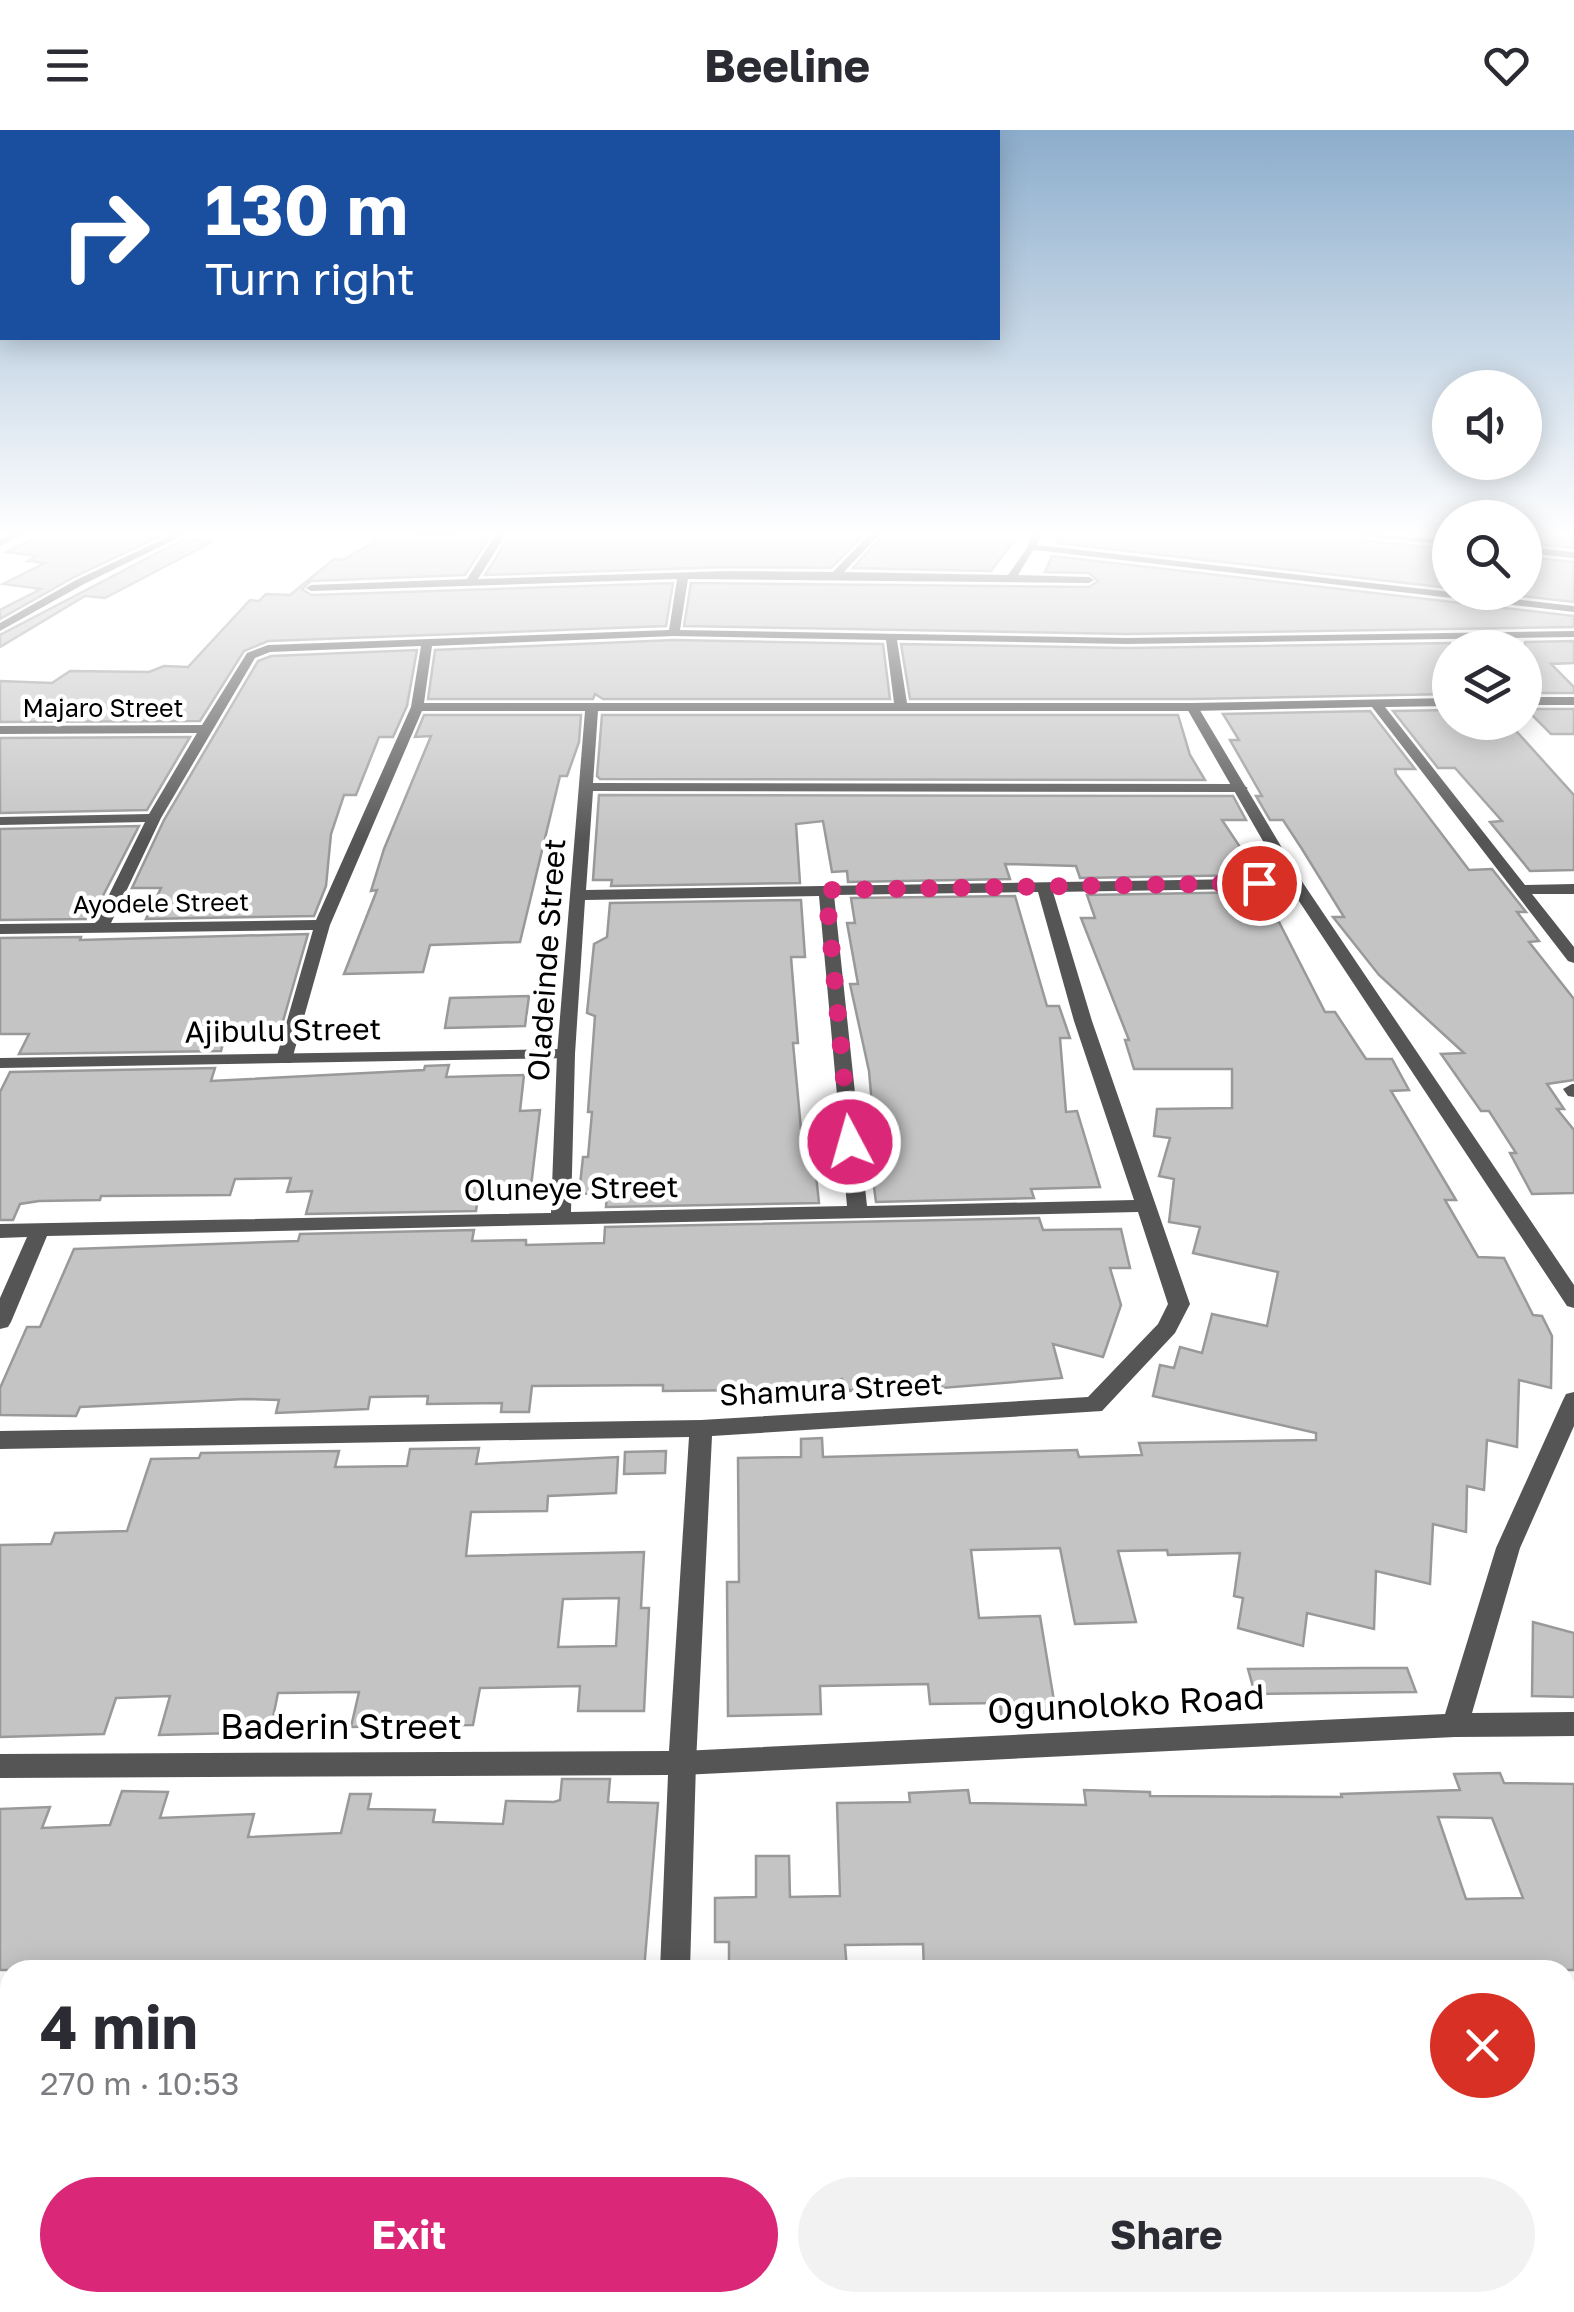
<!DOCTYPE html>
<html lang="en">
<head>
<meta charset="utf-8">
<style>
  :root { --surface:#fff; --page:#f2f2f3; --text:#2b2b33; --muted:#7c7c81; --accent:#db2777 }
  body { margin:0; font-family:"Golos Text",sans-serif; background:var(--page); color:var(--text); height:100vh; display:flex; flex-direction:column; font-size:38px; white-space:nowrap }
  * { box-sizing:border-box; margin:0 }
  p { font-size:32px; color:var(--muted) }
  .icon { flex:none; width:55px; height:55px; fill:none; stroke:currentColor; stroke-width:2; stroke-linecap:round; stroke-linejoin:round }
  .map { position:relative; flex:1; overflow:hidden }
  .panel { position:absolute; left:0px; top:1830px; width:1575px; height:352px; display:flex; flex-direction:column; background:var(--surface); border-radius:30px 30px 0 0; box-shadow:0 5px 25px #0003 }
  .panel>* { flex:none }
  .banner { position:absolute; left:0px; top:0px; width:1000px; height:210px; box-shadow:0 5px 25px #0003; background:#1a4fa0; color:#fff; overflow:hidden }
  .buttons { position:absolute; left:1432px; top:240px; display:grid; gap:20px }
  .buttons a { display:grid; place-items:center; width:110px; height:110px; border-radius:50%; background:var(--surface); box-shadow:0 5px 25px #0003; font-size:50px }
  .pin { position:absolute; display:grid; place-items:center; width:85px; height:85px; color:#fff; margin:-42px; border:5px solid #fff; border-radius:50%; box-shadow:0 2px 10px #0007 }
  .me { position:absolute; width:110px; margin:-55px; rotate:354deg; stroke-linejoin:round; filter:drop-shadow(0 0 8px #0008) }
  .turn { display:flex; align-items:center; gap:35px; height:210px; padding:0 40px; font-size:45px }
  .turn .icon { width:130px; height:130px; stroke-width:2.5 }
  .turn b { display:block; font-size:70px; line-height:85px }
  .round { display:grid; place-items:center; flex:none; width:105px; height:105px; border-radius:52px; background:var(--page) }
  .summary { display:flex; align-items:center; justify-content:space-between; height:170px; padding:0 40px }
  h1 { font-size:60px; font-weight:700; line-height:75px }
  .primary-button { display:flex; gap:20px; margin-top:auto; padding:20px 40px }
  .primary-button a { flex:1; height:115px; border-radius:60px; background:var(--accent); color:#fff; font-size:40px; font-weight:700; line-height:115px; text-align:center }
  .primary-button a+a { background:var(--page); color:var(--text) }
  header { display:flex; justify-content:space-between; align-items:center; height:130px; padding:0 40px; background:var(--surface); font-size:45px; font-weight:700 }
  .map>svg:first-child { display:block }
  .building { fill:#c4c4c4; stroke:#999; stroke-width:2.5; fill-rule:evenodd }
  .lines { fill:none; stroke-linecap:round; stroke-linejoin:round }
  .minor { fill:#555; fill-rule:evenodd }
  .tertiary { fill:#555; fill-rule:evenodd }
  .route { stroke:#db2777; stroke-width:18; stroke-dasharray:0 32.4 }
  .labels { text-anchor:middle; stroke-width:9; stroke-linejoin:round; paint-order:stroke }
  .far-street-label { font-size:25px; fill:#000; stroke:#fff }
  .street-label { font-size:30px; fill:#000; stroke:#fff }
  .near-street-label { font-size:35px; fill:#000; stroke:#fff }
</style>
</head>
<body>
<header><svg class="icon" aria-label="menu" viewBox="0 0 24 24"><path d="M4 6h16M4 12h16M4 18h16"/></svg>Beeline<svg class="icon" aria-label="heart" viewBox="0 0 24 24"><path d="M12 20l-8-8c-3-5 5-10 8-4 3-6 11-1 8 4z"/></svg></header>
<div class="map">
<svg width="1574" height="2182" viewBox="0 0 1574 2182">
  <rect width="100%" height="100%" fill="#fff"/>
  <!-- building -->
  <g class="building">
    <polygon points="43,404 150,404 162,405 74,447 0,489 0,480 41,459 3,454 45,433 28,431 38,426 6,422"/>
    <polygon points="387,404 490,406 465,445 311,451 302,459 311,465 673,453 666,496 268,511 244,521 200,591 0,592 0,551 52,553 70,541 149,542 164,536 188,537 250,470 259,471 266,464 290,465 334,429 343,430"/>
    <polygon points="524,404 865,404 831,438 727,437 485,445 509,407 523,407"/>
    <polygon points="884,404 1019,404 991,441 853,438"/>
    <polygon points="1061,404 1360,404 1368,411 1450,419 1450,458 1057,413"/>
    <polygon points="1525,404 1574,404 1574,418 1525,413"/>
    <polygon points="186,408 212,412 105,468 85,466 0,517 0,505"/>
    <polygon points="1052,426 1574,486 1574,497 1127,504 684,496 691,453 1089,457 1098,451 1089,443 1045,442"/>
    <polygon points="1525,427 1574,432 1574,472 1488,462 1525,462"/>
    <polygon points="674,510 883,514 890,569 603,569 595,564 593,569 428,569 435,520"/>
    <polygon points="1574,511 1574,533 1551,534 1574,557 1574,563 1525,563 1525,512"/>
    <polygon points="1450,513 1450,564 1192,569 910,569 901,514 1127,518"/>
    <polygon points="417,520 407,576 393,607 379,607 356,665 344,665 331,704 326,756 314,786 146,789 161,758 132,758 164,690 258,531 271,526"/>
    <polygon points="1526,579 1574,579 1574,604 1551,604"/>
    <polygon points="1450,580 1450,592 1508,592 1574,665 1574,740 1530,741 1490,692 1502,691 1455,638 1438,638 1393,581"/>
    <polygon points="1370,581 1415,639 1395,639 1396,644 1469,740 1492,739 1526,782 1517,782 1539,811 1529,812 1574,869 1574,950 1547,954 1564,979 1557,979 1574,1000 1574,1063 1532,1064 1510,1023 1516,1023 1489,981 1481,981 1441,924 1464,923 1379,845 1333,787 1344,787 1302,719 1283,690 1270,690 1256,666 1262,666 1230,610 1239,610 1223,584"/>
    <polygon points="424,585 581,585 579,612 567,646 560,646 520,812 430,815 423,842 344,844 377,760 371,761 384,719 431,606 415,607"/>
    <polygon points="602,585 1178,585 1190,625 1205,650 600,649 597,646"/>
    <polygon points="190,607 147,680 0,683 0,608"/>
    <polygon points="599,665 1233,666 1246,690 1222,690 1252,735 1244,735 1249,745 1080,748 1076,736 1005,734 1010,749 848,752 847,741 832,742 823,691 796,694 800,753 611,756 612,750 593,750"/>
    <polygon points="139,696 91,789 0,790 0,699"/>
    <polygon points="1259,762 1274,792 1279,792 1325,882 1335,882 1366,929 1392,929 1409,960 1391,961 1456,1070 1445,1070 1478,1127 1504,1128 1533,1185 1542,1186 1552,1206 1551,1258 1519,1250 1517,1317 1487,1310 1484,1360 1467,1356 1466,1402 1433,1394 1430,1454 1376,1441 1374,1499 1307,1483 1303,1516 1238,1498 1243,1468 1234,1466 1240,1423 1168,1425 1167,1420 1118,1421 1136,1492 1075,1494 1060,1418 971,1420 979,1488 1040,1486 1057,1589 1002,1591 1000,1573 930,1574 928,1554 820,1556 821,1584 728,1586 727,1452 739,1452 738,1328 801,1327 801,1309 822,1308 823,1327 1077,1320 1079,1327 1142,1325 1139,1313 1316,1310 1316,1303 1153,1266 1160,1235 1174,1238 1180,1217 1202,1223 1212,1184 1267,1196 1278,1142 1193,1123 1200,1097 1169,1092 1174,1049 1159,1046 1170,1008 1154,1006 1157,979 1232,978 1232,939 1134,939 1125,910 1129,910 1081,788 1095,788 1087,765"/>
    <polygon points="1015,766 1047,876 1059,876 1070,908 1060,908 1066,982 1077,981 1100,1057 1031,1059 1034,1068 876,1072 863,975 872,975 869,941 850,854 858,854 847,793 855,793 851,768"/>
    <polygon points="801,770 805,827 791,827 798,913 793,913 801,999 811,999 819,1073 606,1077 607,1063 579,1064 583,1027 588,1027 592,982 588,982 595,886 587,883 594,814 607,807 610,773"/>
    <polygon points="308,804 279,905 225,907 221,921 19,924 29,904 0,904 0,808 81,807 80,810"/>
    <polygon points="529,866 525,896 445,898 450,868"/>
    <polygon points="449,935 446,947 524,945 520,981 540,980 530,1065 478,1066 476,1081 306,1084 312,1061 287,1062 291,1048 235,1049 230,1065 101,1066 100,1070 39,1071 20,1074 13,1090 0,1090 0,962 10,942 215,938 211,951 424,940 425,936"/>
    <polygon points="1039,1088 1043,1100 1121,1099 1130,1138 1110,1138 1121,1175 1103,1227 1053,1214 1062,1248 942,1258 940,1250 882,1252 850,1261 842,1249 806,1259 752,1257 752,1260 663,1261 663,1255 532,1256 529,1282 501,1282 502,1273 427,1274 428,1266 370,1267 368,1279 276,1283 279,1270 245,1269 80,1277 76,1286 0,1285 0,1258 27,1197 40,1197 74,1119 298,1111 300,1104 474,1100 472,1111 526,1110 526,1115 604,1113 605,1097"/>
    <path d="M479,1318L476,1334L618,1327L616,1363L548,1366L547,1381L471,1382L466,1426L644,1422L641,1478H649L644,1581H578L580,1556L480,1558L473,1595L351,1597L359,1562L278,1563L270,1602L159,1605L170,1566L116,1568L104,1604L0,1607V1415L51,1414L55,1403L127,1401L151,1329L199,1328L201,1323L339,1321L335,1337L407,1336L410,1319ZM619,1468L616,1516L558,1517L563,1469Z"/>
    <polygon points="666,1321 665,1343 624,1344 625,1322"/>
    <polygon points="1533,1492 1574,1503 1574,1567 1532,1566"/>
    <polygon points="1362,1538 1407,1538 1416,1562 1255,1564 1248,1539"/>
    <path d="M1500,1643L1504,1653L1574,1654V1840H1192L1079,1835L1080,1840H924L923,1814L845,1815L847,1840H729V1812H715V1768L756,1767V1726H789L790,1767L840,1766L837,1673L910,1672L909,1663L968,1660L970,1673L1086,1675L1084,1660L1150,1662V1666L1342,1667L1341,1664L1460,1660L1454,1644ZM1438,1687L1492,1688L1523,1768L1466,1769Z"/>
    <polygon points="562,1649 610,1649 608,1672 658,1673 644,1840 406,1840 406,1837 308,1834 307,1840 0,1840 0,1679 50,1677 42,1698 110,1695 122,1661 168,1662 160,1688 254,1684 248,1707 341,1703 350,1664 371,1664 368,1679 435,1680 433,1692 503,1694 506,1671 554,1672 560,1670"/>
  </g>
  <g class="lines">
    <!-- minor -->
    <g class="minor">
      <polygon points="12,404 24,404 0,416 0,409"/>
      <polygon points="174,404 186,404 84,454 0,501 0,493 76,450"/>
      <path d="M496,404H506L478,449L727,441L833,442L870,404H880L844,442L1008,445L1030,414L1035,417L1018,445L1089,447L1094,450L1089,453L688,449L680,500L1127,508L1574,501V507L1127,514L897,510L907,573H1192L1450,568V576L1385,577L1525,755L1574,754V764H1532L1574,817V833L1568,831L1372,577L1192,581H598L593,653L1241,654L1248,658L1241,662L593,661L586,760L1295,748L1303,753L1295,758L1053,762L1092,891L1190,1174L1175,1203L1102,1281L712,1306L696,1633L690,1840H660L668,1645L0,1648V1624L669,1621L689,1307L0,1319V1301L701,1290L1088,1267L1158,1194L1168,1174L1138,1082L47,1106L11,1192L8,1197L0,1199V1168L27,1107L0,1108V1094L551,1083L557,924L585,581H422L330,795L291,933H279L276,929L313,800L0,804V794L95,793L145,692L0,695V687L149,684L197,603L0,604V596L202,595L247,523L268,515L669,500L677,449L311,461L306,458L311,455L467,449ZM674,506L886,510L894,573H424L432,516ZM421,516L411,577L316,790L111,793L161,688L255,528L270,522ZM1038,762L1074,891L1134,1070L867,1076L834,765ZM819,766L847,1076L571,1082L575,924L585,770Z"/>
      <polygon points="1363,404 1450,409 1450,415 1368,407"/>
      <polygon points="1525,417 1574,422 1574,428 1525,423"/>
      <rect x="1525" y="567" width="49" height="8"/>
      <polygon points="1572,954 1574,954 1574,967 1568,966 1563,959"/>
      <polygon points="1434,2172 1470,2172 1473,2182 1437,2182"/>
    </g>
    <!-- tertiary -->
    <g class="tertiary">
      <polygon points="1033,404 1043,404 1037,415 1574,476 1574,482 1026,419"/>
      <polygon points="1192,573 1198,577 1303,753 1574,1155 1574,1178 1567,1176 1287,753 1186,577"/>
      <polygon points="566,919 575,924 572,928 0,938 0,928"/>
      <polygon points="1574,1262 1574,1296 1520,1418 1472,1583 1574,1582 1574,1606 1455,1607 682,1645 672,1642 668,1633 672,1624 682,1621 1445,1584 1496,1418 1563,1270 1566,1264"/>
      <polygon points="1574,2038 1574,2072 1565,2073 1565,2039"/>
      <rect x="0" y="2069" width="10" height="34"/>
    </g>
  </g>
  <!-- sky -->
  <linearGradient id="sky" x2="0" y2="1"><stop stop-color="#8cadcc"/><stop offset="0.57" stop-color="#fff"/><stop offset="1" stop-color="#fff" stop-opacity="0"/></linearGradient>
  <rect width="1574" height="709" fill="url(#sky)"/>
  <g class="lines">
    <!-- route -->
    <polyline class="route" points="850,1012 826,760 1259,753"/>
  </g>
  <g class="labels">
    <!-- far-street labels -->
    <g class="far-street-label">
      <text x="103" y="587">Majaro Street</text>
      <text transform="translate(161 773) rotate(-1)" y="9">Ayodele Street</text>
    </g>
    <!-- street labels -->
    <g class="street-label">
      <text transform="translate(547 830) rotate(-86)" y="10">Oladeinde Street</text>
      <text transform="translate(283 901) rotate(-1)" y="10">Ajibulu Street</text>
      <text transform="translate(571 1059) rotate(-1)" y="10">Oluneye Street</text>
      <text transform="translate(831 1260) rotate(-3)" y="10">Shamura Street</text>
    </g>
    <!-- near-street labels -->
    <g class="near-street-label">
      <text transform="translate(1126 1574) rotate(-3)" y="12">Ogunoloko Road</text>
      <text x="341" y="1609">Baderin Street</text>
    </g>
  </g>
</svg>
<div class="buttons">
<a><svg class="icon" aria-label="sound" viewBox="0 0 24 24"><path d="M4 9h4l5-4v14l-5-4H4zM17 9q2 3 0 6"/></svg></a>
<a><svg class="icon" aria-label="search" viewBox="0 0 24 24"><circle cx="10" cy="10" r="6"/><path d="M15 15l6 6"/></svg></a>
<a><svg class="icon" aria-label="layers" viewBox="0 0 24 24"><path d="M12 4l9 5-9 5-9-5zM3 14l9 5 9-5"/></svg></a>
</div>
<div class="pin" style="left:1259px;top:753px;background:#d93025"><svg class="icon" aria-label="arrive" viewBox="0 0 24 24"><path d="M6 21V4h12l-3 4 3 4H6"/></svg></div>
<svg class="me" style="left:850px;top:1012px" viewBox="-20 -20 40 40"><circle r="17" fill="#db2777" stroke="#fff" stroke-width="3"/><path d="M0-11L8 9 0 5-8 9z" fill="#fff"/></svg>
<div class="banner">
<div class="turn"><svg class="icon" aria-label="right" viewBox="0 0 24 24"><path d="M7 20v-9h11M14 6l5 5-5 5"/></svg><div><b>130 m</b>Turn right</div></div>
</div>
<section class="panel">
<div class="summary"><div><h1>4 min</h1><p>270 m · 10:53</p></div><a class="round" style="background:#d93025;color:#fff"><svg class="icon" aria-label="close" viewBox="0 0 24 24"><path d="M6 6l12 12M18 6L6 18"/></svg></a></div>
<div class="primary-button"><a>Exit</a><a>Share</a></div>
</section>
</div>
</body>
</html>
